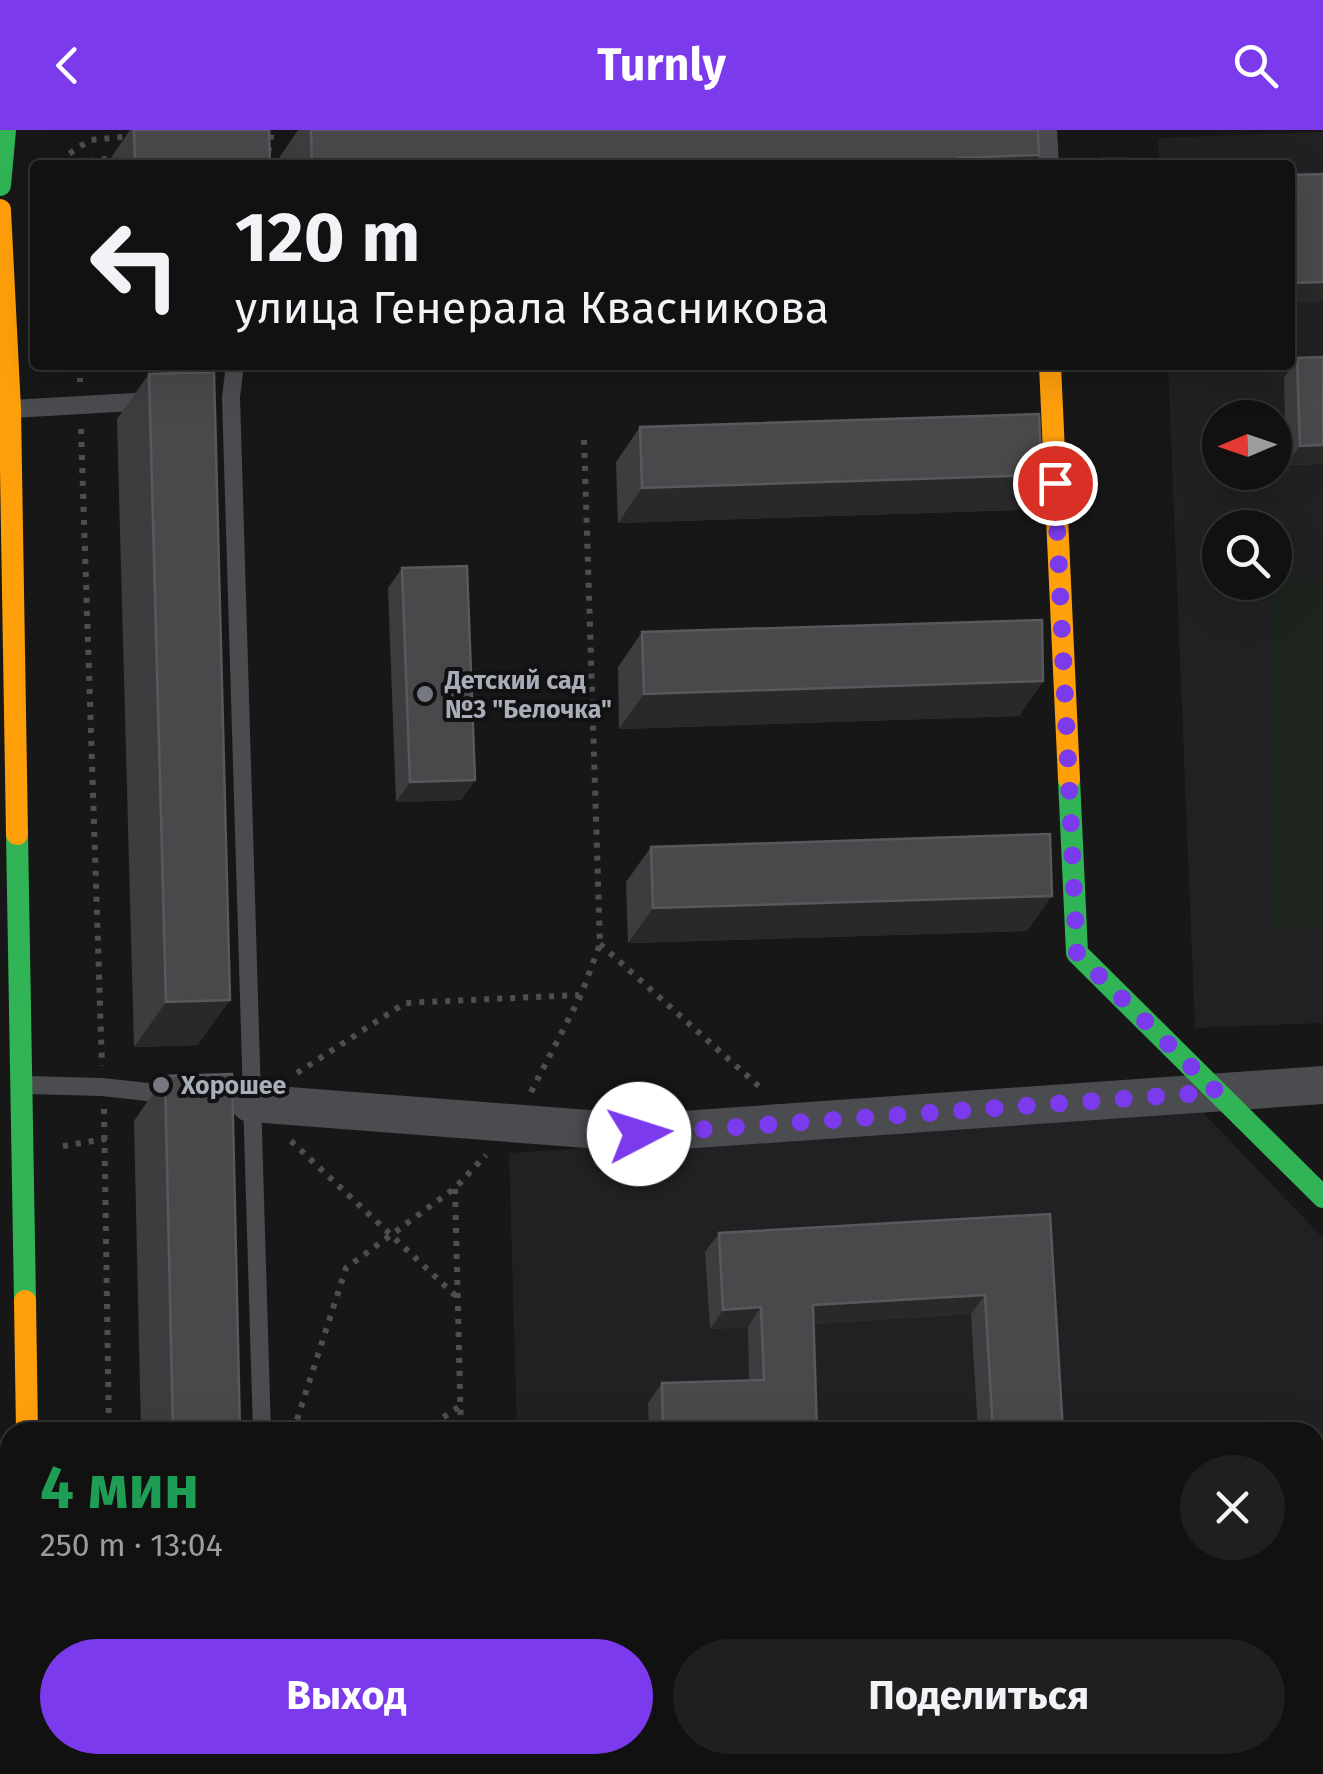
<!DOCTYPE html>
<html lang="ru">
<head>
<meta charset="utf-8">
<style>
  :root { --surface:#111; --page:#1e1f1f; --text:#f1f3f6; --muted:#9c9d9f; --line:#303131; --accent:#7c3aed }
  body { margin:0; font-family:"Fira Sans",sans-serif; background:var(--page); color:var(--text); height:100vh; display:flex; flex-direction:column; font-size:38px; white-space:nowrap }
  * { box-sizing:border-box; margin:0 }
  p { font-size:32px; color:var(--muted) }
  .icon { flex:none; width:55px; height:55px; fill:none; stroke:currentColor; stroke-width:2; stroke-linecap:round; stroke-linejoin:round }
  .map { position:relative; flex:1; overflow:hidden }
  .details { position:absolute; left:0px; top:1292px; width:1325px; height:352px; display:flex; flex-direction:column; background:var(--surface); border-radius:30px 30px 0 0; box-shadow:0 10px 40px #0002,0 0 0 2px var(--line) }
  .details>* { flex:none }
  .banner { position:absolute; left:30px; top:30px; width:1265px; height:210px; border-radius:10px; box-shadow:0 10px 40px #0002,0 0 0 2px var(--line); background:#111; color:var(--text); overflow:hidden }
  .needle { width:65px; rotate:268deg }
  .controls { position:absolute; left:1202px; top:270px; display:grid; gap:20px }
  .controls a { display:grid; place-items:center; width:90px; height:90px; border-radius:50%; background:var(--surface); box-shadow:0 10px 40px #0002,0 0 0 2px var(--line); font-size:50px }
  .pin { position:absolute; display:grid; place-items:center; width:85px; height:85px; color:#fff; margin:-42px; border:5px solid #fff; border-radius:50%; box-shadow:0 2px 10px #0007 }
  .me { position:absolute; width:110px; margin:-55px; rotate:85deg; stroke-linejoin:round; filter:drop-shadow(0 0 8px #0008) }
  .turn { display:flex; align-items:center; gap:35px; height:210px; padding:0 40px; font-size:45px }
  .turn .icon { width:130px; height:130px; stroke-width:2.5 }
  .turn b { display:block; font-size:70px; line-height:85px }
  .round { display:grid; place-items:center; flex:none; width:105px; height:105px; border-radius:52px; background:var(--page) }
  .headline { display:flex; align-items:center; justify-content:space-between; height:170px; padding:0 40px }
  h1 { font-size:60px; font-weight:700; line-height:75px; color:#1e9e55 }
  .button { display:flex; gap:20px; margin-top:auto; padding:20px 40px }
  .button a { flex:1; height:115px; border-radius:60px; background:var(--accent); color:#fff; font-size:40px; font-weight:700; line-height:115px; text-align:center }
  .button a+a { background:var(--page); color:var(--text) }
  header { display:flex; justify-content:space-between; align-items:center; height:130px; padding:0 40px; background:var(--accent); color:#fff; font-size:45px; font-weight:700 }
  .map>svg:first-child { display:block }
  .built { fill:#212123; fill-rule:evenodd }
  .green { fill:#1d241e }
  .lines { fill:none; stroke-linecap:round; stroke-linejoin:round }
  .path { stroke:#4d4e52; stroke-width:6; stroke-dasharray:5 8; stroke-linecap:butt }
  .lane { stroke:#4b4c50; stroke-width:18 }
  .street { stroke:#4b4c50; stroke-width:38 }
  .fast { stroke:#30b455; stroke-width:22 }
  .slow { stroke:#ff9f0a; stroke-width:22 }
  .jam { stroke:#e5322d; stroke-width:22 }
  .wall { fill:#3d3d3f }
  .shaded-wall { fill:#29292a }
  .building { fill:#49494c; stroke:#58595d; stroke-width:2.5 }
  .route { stroke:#7c3aed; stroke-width:18; stroke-dasharray:0 32.4 }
  .poi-dot { fill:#757880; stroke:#111113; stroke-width:4 }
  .labels { text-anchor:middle; stroke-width:8; stroke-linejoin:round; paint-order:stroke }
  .poi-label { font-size:25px; font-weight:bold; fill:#a8adb8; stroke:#111113; text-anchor:start }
</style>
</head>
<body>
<header><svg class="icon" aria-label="back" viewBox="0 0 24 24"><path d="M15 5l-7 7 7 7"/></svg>Turnly<svg class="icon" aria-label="search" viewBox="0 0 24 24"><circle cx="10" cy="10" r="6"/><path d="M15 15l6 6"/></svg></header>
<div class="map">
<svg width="1323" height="1644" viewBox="0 0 1323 1644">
  <rect width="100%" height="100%" fill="#171717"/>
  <!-- built -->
  <g class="built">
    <path d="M1323,2V893L1195,898L1168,235H1290V35H1159L1158,8ZM1220,288H1275V342H1220ZM1220,398H1275V452H1220Z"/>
    <polygon points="1198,977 1323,1108 1323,1644 526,1644 526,1635 1315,1635 1315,1302 517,1302 509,1023"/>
  </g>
  <!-- green -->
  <polygon class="green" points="1323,448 1323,800 1272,800 1270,453 1275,452 1275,449"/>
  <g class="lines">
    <!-- path -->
    <g class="path">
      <polyline points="66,35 67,25 90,10 133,6"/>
      <polyline points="79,35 79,32 116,28"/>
      <polyline points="266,35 272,0"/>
      <polyline points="80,235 80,252"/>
      <polyline points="81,299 102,936"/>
      <polyline points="600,814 763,960"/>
      <polyline points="297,943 405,873 579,865"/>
      <polyline points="531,962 581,865 600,814 584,309"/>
      <polyline points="104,979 109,1302"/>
      <polyline points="291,1011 458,1168"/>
      <polyline points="63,1016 106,1009"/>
      <polyline points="455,1059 461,1302"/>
      <polyline points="293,1302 346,1138 455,1058 486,1025"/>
      <polyline points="422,1302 460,1276"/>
      <polyline points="112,1635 112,1644"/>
      <polyline points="471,1635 471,1644"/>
    </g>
    <!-- lane -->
    <g class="lane">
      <polyline points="235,235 231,267 262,1302"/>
      <polyline points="12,279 151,271"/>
      <polyline points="27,955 102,957 175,965"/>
      <polyline points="273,1635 274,1644"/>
    </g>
    <!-- street -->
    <g class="street">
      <polyline points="1038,0 1040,35"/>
      <polyline points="250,973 639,1003 1323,955"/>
    </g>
    <!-- fast -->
    <g class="fast">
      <polyline points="0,55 5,0"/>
      <polyline points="1069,649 1077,823 1323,1067"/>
      <polyline points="17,704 25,1171"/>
    </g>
    <!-- slow -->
    <g class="slow">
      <polyline points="0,80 10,279 17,704"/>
      <polyline points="1050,235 1069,649"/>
      <polyline points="25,1171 27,1302"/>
    </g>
    <!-- jam -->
    <polyline class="jam" points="38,1635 38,1644"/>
  </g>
  <!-- wall -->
  <g class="wall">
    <polygon points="130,0 269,0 270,35 106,35"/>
    <polygon points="298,0 1038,0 1039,25 1032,35 279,35 279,28"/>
    <polygon points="1323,227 1323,334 1286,335 1284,248 1297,228"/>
    <polygon points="149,244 198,915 134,917 117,289"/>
    <polygon points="640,297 1042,345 1017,380 618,393 616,332"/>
    <polygon points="402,438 475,650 461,670 396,672 388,458"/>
    <polygon points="642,502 1043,551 1019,586 619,599 618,537"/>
    <polygon points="651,717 1027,801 628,813 626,752"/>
    <polygon points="165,946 240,1302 141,1302 134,991"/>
    <polygon points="1050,1084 1063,1302 978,1302 971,1184 813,1194 817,1302 649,1302 648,1273 662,1253 749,1251 748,1197 710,1199 705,1122 719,1103"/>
    <rect x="148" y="1635" width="100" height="9"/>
  </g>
  <!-- shaded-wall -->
  <g class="shaded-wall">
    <polygon points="1039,25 1032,35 953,35 958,28"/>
    <polygon points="886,30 882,35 834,35 836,32"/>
    <polygon points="1323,152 1323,172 1290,172 1290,153"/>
    <polygon points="1323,315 1323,334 1286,335 1300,316"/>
    <polygon points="1042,345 1017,380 618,393 642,358"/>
    <polygon points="1043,551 1019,586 619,599 644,564"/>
    <polygon points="475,650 461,670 396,672 410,652"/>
    <polygon points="1052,766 1027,801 628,813 653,778"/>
    <polygon points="230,870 198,915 134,917 166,872"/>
    <polygon points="985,1165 971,1184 799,1195 813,1175"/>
    <polygon points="761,1177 748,1197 710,1199 723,1180"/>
  </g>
  <!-- building -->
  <g class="building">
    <polygon points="134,0 269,0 270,35 135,35"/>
    <polygon points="311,0 1038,0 1039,25 958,28 958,35 886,35 886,30 836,32 836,35 312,35"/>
    <rect x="1101" y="29" width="26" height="6"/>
    <polygon points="1323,44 1323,152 1290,153 1290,45"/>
    <polygon points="1323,227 1323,315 1300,316 1297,228"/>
    <polygon points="214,242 230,870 166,872 149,244"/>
    <polygon points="1039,284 1042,345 642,358 640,297"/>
    <polygon points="467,436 475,650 410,652 402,438"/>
    <polygon points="1042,490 1043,551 644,564 642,502"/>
    <polygon points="1050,704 1052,766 653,778 651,717"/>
    <polygon points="232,944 240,1302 173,1302 165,946"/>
    <polygon points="1050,1084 1063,1302 993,1302 985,1165 813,1175 817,1302 663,1302 662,1253 764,1250 761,1177 723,1180 719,1103"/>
    <rect x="181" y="1635" width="67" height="9"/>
  </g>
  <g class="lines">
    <!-- route -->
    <polyline class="route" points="639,1004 1217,962 1077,824 1055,353"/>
  </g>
  <!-- markers -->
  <g class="poi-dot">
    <circle cx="425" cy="564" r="10"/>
    <circle cx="161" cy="955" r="10"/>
  </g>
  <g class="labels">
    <!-- poi labels -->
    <g class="poi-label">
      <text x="445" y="559">Детский сад<tspan x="445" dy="29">№3 "Белочка"</tspan></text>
      <text x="181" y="964">Хорошее</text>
    </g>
  </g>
</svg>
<div class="controls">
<a><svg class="needle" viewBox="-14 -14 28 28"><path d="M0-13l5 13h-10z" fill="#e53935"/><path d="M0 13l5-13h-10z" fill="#9c9d9f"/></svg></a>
<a><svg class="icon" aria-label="search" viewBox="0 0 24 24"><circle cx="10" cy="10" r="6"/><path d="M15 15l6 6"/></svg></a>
</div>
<div class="pin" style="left:1055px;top:353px;background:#d93025"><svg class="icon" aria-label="arrive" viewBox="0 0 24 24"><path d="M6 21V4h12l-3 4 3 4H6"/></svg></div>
<svg class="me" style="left:639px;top:1004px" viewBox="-20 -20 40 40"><circle r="19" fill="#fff"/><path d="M0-13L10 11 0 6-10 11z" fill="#7c3aed"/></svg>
<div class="banner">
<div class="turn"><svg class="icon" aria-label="left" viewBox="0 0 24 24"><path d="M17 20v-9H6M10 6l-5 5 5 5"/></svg><div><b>120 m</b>улица Генерала Квасникова</div></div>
</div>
<section class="details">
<div class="headline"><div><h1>4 мин</h1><p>250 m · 13:04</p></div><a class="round"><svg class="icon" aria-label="close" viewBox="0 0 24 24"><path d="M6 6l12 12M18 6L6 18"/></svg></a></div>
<div class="button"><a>Выход</a><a>Поделиться</a></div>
</section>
</div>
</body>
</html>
